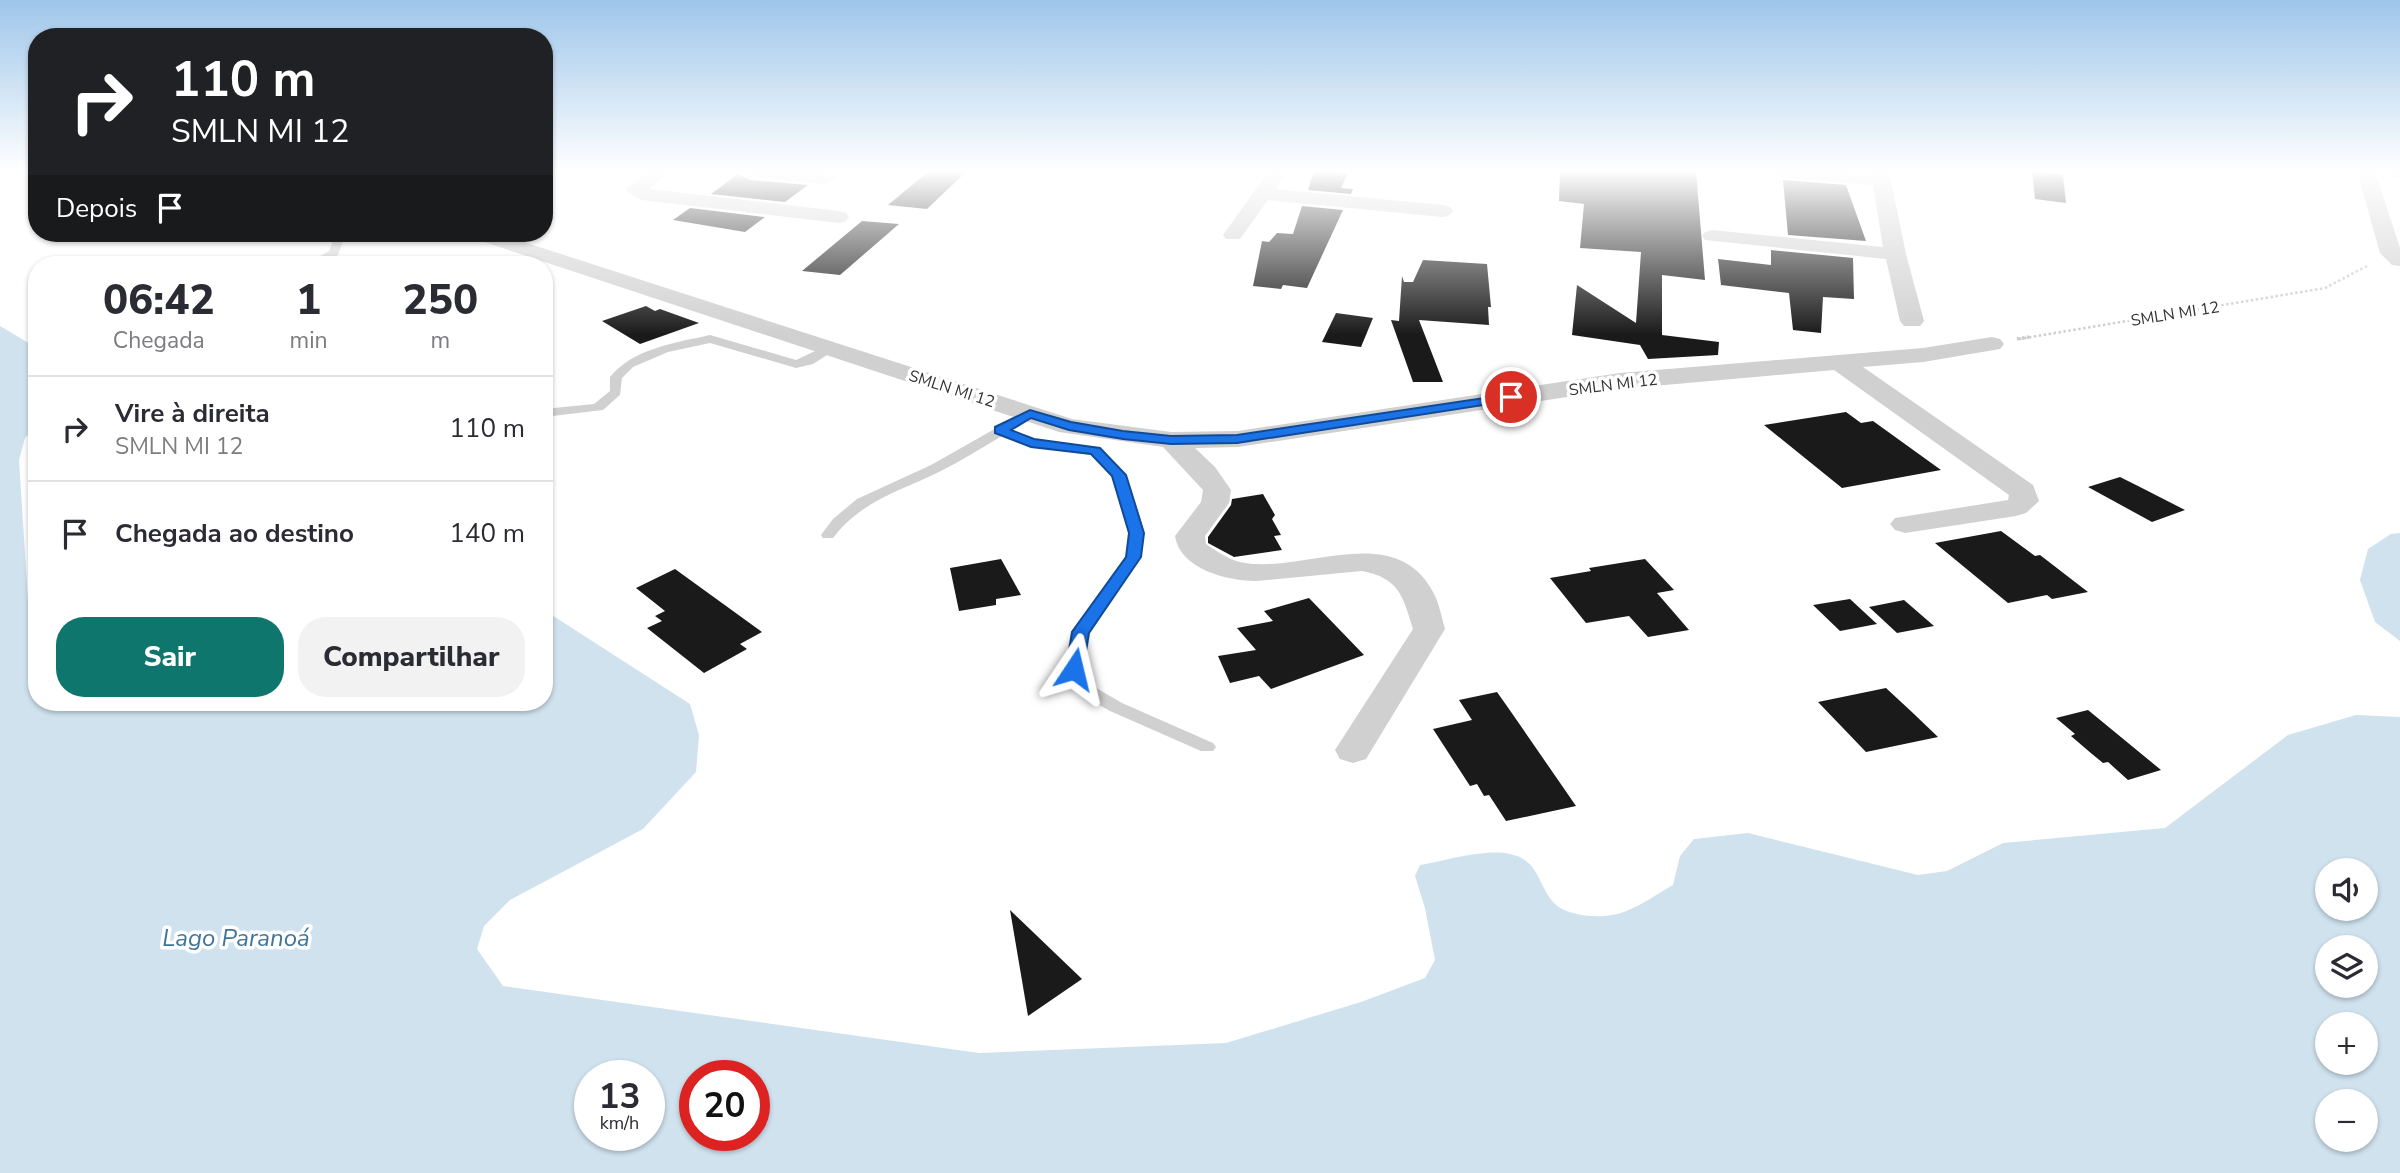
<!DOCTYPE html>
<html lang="pt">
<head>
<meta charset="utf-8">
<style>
  :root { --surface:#fff; --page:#f2f2f3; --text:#2b2b33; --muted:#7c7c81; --line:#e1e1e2; --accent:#0f766e }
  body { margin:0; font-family:"Nunito Sans",sans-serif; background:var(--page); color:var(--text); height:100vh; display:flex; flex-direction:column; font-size:26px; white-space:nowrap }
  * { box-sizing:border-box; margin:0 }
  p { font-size:23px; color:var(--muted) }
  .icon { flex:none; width:38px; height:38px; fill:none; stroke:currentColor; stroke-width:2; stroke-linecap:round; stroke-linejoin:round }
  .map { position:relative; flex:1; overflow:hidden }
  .sheet { position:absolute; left:28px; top:256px; width:525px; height:455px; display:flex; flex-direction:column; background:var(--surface); border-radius:28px; box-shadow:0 2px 5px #0004 }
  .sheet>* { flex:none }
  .guide { position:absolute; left:28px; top:28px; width:525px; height:214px; border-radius:28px; box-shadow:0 2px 5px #0004; background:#202124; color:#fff; overflow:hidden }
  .buttons { position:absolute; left:2315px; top:858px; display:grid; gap:14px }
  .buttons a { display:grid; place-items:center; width:63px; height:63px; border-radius:50%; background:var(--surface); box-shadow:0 2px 5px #0004; font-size:35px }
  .speed { position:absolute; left:574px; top:1060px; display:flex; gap:14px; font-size:35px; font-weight:700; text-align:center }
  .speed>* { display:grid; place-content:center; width:91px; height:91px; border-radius:50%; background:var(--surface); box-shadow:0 2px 5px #0004; line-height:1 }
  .speed small { font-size:18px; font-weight:400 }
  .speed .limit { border:10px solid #d22; background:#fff; color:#111 }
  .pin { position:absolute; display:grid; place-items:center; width:60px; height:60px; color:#fff; margin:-30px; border:4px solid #fff; border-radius:50%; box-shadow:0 2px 7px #0007 }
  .me { position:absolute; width:77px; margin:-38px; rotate:10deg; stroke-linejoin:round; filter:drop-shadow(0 0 5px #0008) }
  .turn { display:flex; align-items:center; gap:24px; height:147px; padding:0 28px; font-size:32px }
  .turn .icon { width:91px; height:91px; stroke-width:2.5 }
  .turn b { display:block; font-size:49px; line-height:60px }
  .then { display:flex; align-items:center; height:66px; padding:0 28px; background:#0003; gap:14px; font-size:26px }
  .eta { display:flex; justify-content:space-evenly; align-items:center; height:119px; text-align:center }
  .eta b { font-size:42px; font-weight:800; line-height:49px }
  .cta { display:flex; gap:14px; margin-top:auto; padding:14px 28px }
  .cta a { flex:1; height:80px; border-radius:28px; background:var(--accent); color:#fff; font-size:28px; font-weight:800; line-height:80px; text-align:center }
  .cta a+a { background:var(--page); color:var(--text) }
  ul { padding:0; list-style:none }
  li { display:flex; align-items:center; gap:21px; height:105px; padding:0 28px; border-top:2px solid var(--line) }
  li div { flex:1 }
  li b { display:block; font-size:26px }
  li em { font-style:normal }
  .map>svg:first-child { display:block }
  .water { fill:#cfe2ee; fill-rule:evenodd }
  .building { fill:#1a1a1a }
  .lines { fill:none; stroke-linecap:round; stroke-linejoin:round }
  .path-far1 { stroke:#cdcdcd; stroke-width:2.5; stroke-dasharray:2.5 2.5; stroke-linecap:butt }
  .path { stroke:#cdcdcd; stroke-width:3.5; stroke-dasharray:2.5 2.5; stroke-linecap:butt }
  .service { fill:#d0d0d0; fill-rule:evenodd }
  .minor { fill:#d0d0d0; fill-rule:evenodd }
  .route { fill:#1a73e8; stroke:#114b97; stroke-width:2 }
  .labels { text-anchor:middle; stroke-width:7; stroke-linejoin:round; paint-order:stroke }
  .far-street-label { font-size:16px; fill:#333; stroke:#fff }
  .near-water-label { font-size:24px; font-style:italic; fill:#3f7597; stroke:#fff }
</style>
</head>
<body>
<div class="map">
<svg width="2400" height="1173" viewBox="0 0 2400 1173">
  <rect width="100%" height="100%" fill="#fff"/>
  <!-- water -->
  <g class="water">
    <path d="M0,326L37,348V427L25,438L19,460L32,662L37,668V702C73,702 110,706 146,702H544V610L690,704L699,735L696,772L643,829L510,900L484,926L477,949L503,986L979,1053L1226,1043L1361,1002L1425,978L1435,960L1425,908L1415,876L1420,865C1444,861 1486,848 1510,854C1539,860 1537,884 1554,903C1567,917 1604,919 1621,913C1639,907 1657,894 1673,885L1680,856L1694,839L1748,833L1918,875L1947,871L2003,843L2165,828L2288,735L2356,715L2400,717V1173H0ZM2328,870H2366V908H2328ZM2328,947H2366V985H2328ZM2328,1024H2366V1062H2328ZM590,1076H649V1136H590ZM695,1076H754V1136H695ZM2328,1101H2366V1139H2328Z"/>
    <polygon points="2400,533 2400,641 2375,622 2360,580 2368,549 2391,534"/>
  </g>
  <!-- building -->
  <g class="building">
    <polygon points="929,171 967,171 927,209 888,205"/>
    <polygon points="1314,171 1348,173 1341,188 1353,189 1351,194 1308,190"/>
    <polygon points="1560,171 1696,171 1705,280 1662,275 1662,335 1719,342 1718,355 1648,359 1640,345 1572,335 1577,285 1636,323 1641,252 1580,248 1584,204 1559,201"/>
    <polygon points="2032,171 2063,175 2066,203 2035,199"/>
    <polygon points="738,174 750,180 808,185 785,202 711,194"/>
    <polygon points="1783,180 1846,185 1866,241 1788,235"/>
    <polygon points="1302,206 1343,210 1307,288 1283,285 1281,289 1253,286 1262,241 1269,242 1277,233 1293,234"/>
    <polygon points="690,208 765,217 745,232 673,220"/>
    <polygon points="862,221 899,224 840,275 802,271"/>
    <polygon points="1771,250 1853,258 1854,299 1823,297 1821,333 1793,330 1789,293 1721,285 1718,259 1771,265"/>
    <polygon points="1423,260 1487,264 1491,307 1488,307 1489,325 1419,320 1443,382 1413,382 1391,320 1399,321 1402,276 1404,282 1413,282"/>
    <polygon points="646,306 655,311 660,309 699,323 640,344 602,321"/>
    <polygon points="1336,313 1373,318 1361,347 1322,342"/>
    <polygon points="1846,412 1861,423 1873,421 1941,470 1842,488 1764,425"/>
    <polygon points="2120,477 2140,487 2185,510 2152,522 2088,487"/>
    <polygon points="1263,494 1275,515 1272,519 1281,535 1274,536 1282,550 1234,557 1208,543 1208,537 1231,505 1232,499"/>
    <polygon points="2001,531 2035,556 2040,555 2088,592 2052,599 2047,595 2008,603 1935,543"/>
    <polygon points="1001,559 1021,595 996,599 996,605 959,611 950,568"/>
    <polygon points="1645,559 1674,590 1657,593 1689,630 1648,637 1629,616 1586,623 1550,578 1591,571 1589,568"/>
    <polygon points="675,569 762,632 740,644 747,649 704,673 647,628 662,621 655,616 665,611 636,588"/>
    <polygon points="1309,598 1364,655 1271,689 1259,676 1230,683 1218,656 1256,650 1237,628 1273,621 1264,611"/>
    <polygon points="1850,599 1877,624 1840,631 1813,605"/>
    <polygon points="1904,600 1934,626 1897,633 1869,607"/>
    <polygon points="1886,688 1914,714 1938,737 1866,752 1818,702"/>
    <polygon points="1497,692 1509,709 1576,806 1506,821 1489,795 1484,796 1477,784 1470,786 1433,729 1472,720 1459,700"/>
    <polygon points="2088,710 2161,770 2128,780 2108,762 2103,763 2092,754 2071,736 2075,734 2056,718"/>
    <polygon points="1010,910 1082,979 1028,1016"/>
  </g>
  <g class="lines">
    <!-- path-far1 -->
    <polyline class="path-far1" points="2019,339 2325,288 2369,265"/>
    <!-- path -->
    <polyline class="path" points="2017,339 2029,337"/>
    <!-- service -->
    <g class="service">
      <polygon points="2377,171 2400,173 2400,179 2378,173"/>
      <polygon points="336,233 346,233 338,255 319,264 306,264 329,251"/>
      <path d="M710,335L796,360L828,345L832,344L838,348L813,364L796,368L710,343L668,352L633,367L622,378L620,395L603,410L544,417V409L594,404L610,391V377C634,348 675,343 710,335Z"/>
      <path d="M1030,409L1037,413L1035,416L1011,430L1034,439L1100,448L1125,475L1143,533L1142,557L1088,632L1083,669L1091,685L1122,703L1213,743L1216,747L1213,751H1201L1110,711L1078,693L1065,669L1072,632L1126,557L1129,533L1111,476L1091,455L1031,447L1002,436C981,448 961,461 939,472C900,491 861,501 833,538H823L821,535L833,519L857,499L931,465Z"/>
    </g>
    <!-- minor -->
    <g class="minor">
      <polygon points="649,171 671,171 649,189 839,211 846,213 849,217 846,221 839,223 642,200 625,190"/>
      <polygon points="741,171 814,171 833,174 835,178 826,184 750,177"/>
      <polygon points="1269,171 1288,171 1275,189 1443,205 1450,207 1453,211 1450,215 1443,217 1268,200 1240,239 1226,239 1223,235"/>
      <polygon points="1770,171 1871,173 1871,171 1889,171 1906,254 1924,321 1920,326 1904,326 1900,321 1886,259 1705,240 1702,236 1705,232 1712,230 1883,247 1873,185 1779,177"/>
      <polygon points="2357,171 2375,171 2400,248 2400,266 2392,265 2380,253"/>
      <path d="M466,233H496L1072,419L1171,432L1238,431L1620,373L1923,348L1992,337L2000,339L2004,344L2000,349L1923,362L1863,367L2033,485L2039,501L2026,513L2016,516L1905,533L1895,530L1890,524L1895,518L2008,500L2009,495L1834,370L1620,389L1238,447L1195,448L1215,467L1231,490L1229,503L1205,536L1206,544C1216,551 1228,559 1240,562C1301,576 1399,515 1436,598C1440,608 1442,619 1445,629L1366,759L1353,763L1340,759L1335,750L1413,629C1403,596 1399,578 1362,571L1256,581C1227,581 1180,569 1175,536L1201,502L1203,490L1163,447L1059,432L469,237Z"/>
    </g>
  </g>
  <!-- sky -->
  <linearGradient id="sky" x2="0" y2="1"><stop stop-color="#9ec6ea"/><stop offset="0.51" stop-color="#fff"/><stop offset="1" stop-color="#fff" stop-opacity="0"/></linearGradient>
  <rect width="2400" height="335" fill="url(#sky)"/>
  <!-- route -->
  <polygon class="route" points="1511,394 1516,395 1516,400 1237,443 1171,444 1123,439 1069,430 1031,418 1011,430 1034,439 1100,448 1126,475 1144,533 1141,557 1089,633 1083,669 1074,674 1066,669 1072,632 1126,557 1129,533 1112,476 1091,454 1031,447 995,433 995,427 1030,410 1071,422 1123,431 1171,436 1237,435"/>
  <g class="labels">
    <!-- far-street labels -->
    <g class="far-street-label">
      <text transform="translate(2175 313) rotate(-9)" y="6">SMLN MI 12</text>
      <text transform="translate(1613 384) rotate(-7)" y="6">SMLN MI 12</text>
      <text transform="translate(952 388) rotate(18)" y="6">SMLN MI 12</text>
    </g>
    <!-- near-water labels -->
    <g class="near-water-label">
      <text x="236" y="946">Lago Paranoá</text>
    </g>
  </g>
</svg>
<div class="buttons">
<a><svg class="icon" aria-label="sound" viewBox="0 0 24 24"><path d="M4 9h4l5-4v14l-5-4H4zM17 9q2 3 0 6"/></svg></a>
<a><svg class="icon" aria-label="layers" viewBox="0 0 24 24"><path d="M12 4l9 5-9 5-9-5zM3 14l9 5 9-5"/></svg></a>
<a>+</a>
<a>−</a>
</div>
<div class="speed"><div>13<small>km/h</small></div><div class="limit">20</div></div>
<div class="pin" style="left:1511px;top:397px;background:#d93025"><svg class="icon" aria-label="arrive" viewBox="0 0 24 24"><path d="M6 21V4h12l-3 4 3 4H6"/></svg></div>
<svg class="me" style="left:1074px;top:669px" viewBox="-20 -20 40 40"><path d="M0-17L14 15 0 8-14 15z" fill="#1a73e8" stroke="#fff" stroke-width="4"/></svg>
<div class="guide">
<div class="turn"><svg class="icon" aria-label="right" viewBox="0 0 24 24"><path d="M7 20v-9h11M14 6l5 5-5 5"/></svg><div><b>110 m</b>SMLN MI 12</div></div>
<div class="then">Depois<svg class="icon" aria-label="arrive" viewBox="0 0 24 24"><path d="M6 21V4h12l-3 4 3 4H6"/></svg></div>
</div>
<section class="sheet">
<div class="eta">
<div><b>06:42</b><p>Chegada</p></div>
<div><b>1</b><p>min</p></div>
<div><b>250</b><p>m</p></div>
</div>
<ul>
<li><svg class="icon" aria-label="right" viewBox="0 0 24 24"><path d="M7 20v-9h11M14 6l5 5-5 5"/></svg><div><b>Vire à direita</b><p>SMLN MI 12</p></div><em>110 m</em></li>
<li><svg class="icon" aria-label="arrive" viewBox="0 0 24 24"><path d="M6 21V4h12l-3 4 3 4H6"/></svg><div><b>Chegada ao destino</b></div><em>140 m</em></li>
</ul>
<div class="cta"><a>Sair</a><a>Compartilhar</a></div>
</section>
</div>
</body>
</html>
